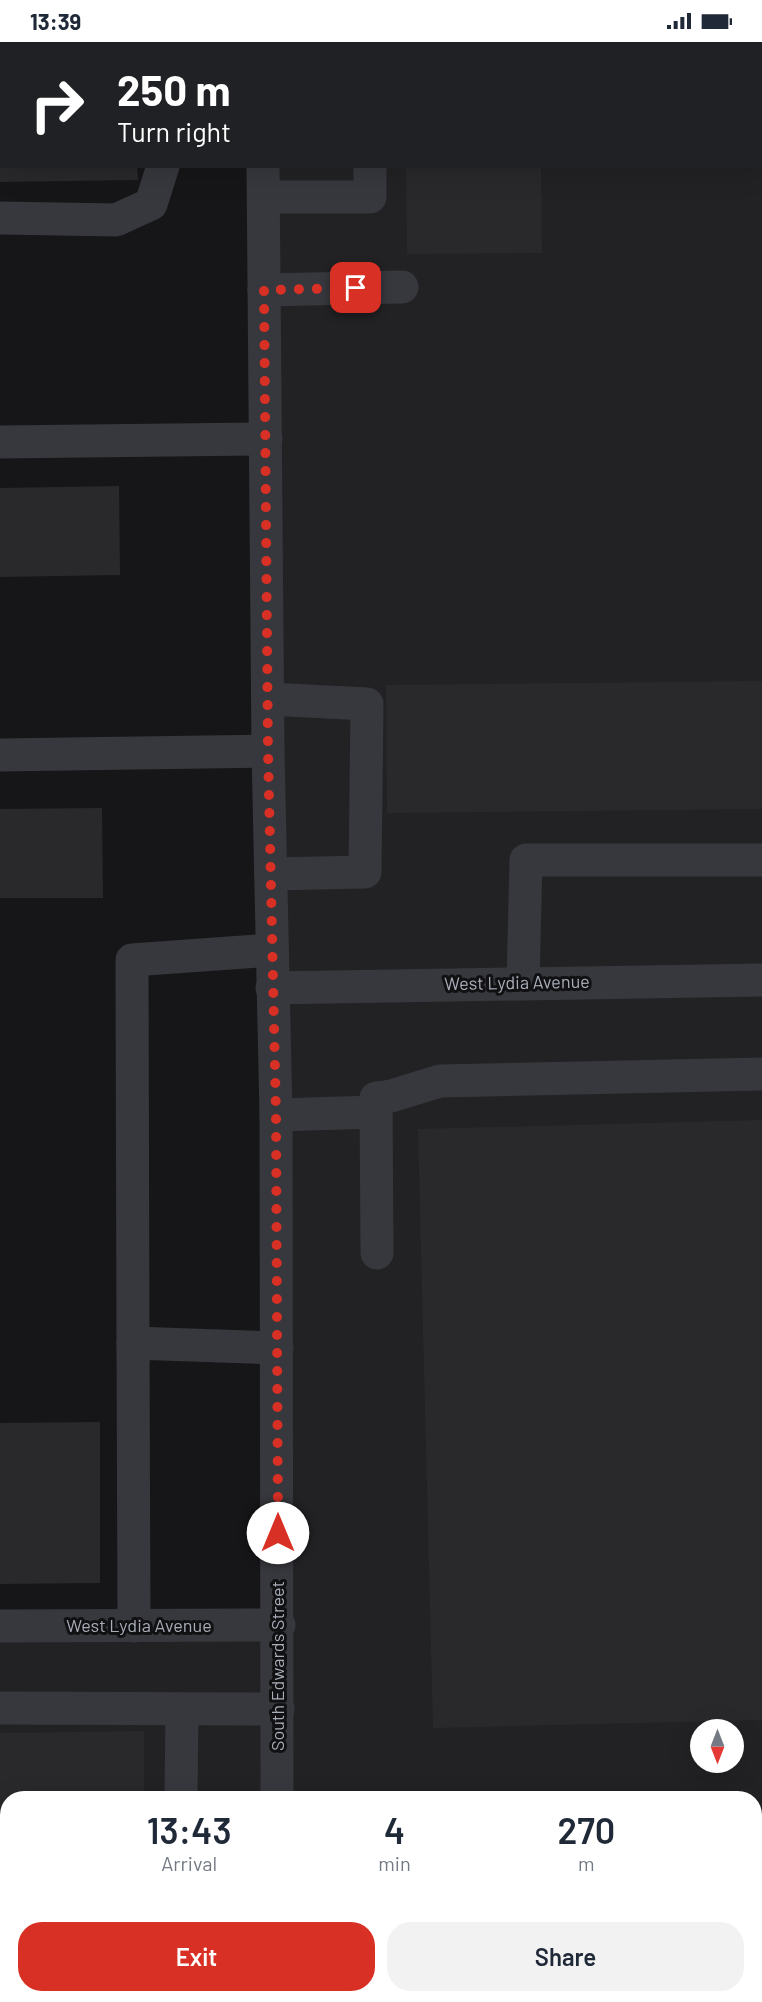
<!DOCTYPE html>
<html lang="en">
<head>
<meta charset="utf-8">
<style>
  :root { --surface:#fff; --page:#f2f2f3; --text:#1f2937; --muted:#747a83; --accent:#d93025 }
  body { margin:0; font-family:Barlow,sans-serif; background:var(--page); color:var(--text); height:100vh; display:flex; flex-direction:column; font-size:22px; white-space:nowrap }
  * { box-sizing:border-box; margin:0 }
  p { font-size:20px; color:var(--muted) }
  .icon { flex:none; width:33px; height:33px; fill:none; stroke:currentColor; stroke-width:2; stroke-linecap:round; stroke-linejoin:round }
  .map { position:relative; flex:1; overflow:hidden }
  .panel { position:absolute; left:0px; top:1749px; width:762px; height:212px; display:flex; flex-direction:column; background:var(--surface); border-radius:24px 24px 0 0; box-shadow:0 6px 24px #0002 }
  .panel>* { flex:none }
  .guide { position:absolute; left:0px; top:0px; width:762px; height:126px; box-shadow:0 6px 24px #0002; background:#202124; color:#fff; overflow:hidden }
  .needle { width:39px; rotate:180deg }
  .controls { position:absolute; left:690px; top:1677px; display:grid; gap:12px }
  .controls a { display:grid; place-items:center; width:54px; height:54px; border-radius:50%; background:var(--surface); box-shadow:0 6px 24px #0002; font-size:30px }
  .pin { position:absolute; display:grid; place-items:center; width:51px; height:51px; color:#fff; margin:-26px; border-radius:12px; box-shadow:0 3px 9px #0006 }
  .me { position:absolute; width:66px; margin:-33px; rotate:0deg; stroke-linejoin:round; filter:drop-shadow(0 0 4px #0008) }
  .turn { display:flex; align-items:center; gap:21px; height:126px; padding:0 18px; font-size:27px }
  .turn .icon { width:78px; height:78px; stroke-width:2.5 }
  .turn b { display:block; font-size:42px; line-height:51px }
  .eta { display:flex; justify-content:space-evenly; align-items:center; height:102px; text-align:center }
  .eta b { font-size:36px; font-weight:600; line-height:42px }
  .primary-button { display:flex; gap:12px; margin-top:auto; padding:12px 18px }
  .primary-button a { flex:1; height:69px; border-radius:24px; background:var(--accent); color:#fff; font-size:24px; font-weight:600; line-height:69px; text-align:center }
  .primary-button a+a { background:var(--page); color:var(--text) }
  .status { display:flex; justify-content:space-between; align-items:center; height:42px; padding:0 30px; background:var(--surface); direction:ltr }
  .status svg { height:16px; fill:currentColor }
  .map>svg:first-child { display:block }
  .built { fill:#222225; fill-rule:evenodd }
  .building { fill:#29292c }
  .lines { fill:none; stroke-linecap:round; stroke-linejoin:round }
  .minor { stroke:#37383d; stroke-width:33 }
  .route { stroke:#d93025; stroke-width:10; stroke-dasharray:0 18 }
  .labels { text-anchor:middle; stroke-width:6; stroke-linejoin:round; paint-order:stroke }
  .street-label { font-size:18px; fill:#a8adb8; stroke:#111113 }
</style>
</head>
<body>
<div class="status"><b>13:39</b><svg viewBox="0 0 49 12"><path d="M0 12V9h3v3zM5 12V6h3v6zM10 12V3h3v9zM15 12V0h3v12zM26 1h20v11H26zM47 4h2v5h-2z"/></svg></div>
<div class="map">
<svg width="762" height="1960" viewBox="0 0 762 1960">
  <rect width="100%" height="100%" fill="#161618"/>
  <!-- built -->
  <path class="built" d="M263,0H762V1960H0V1584L278,1583L264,125L760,124V2ZM700,1688H734V1720H700ZM8,1756H754V1953H8Z"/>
  <!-- building -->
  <g class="building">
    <polygon points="0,124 137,124 138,138 0,140"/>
    <polygon points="406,124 541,124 542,211 407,212"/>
    <polygon points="119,444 120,533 0,535 0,446"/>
    <polygon points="762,639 762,767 387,771 386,643"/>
    <polygon points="102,766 103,856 0,856 0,767"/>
    <polygon points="762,1078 762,1678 433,1686 418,1087"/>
    <polygon points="100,1380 100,1541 0,1542 0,1381"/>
    <polygon points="144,1689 144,1756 8,1756 8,1815 0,1815 0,1691"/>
    <polygon points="0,1862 8,1862 8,1953 50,1953 50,1960 0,1960"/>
    <rect x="438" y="1953" width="183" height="7"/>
  </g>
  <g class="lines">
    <!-- minor -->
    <g class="minor">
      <polyline points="162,0 162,2"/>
      <polyline points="261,0 261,2"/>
      <polyline points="263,124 268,709 276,1073 277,1756"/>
      <polyline points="264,155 370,155 370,124"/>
      <polyline points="0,176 116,178 151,162 163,124"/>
      <polyline points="264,248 402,245"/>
      <polyline points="0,400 266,397"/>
      <polyline points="268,657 367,662 365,830 271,832"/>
      <polyline points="0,713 268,709"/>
      <polyline points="523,940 526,818 762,818"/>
      <polyline points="272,946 762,938"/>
      <polyline points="276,1073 376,1070"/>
      <polyline points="377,1211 376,1056 391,1054 440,1039 762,1032"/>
      <polyline points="133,1301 132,918 272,908"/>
      <polyline points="0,1584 279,1583"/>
      <polyline points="134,1584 133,1301 277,1306"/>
      <polyline points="0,1666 278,1667"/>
      <polyline points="181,1756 182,1667"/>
      <polyline points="179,1953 179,1960"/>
      <polyline points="277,1953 277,1960"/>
      <polyline points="385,1960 385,1953"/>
    </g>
  </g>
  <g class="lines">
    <!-- route -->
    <polyline class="route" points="278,1491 276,1073 268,709 264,248 356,246"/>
  </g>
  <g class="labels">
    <!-- street labels -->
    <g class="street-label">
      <text transform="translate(517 941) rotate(-1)" y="6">West Lydia Avenue</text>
      <text x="139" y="1590">West Lydia Avenue</text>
      <text transform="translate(278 1624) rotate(-90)" y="6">South Edwards Street</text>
    </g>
  </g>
</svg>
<div class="controls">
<a><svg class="needle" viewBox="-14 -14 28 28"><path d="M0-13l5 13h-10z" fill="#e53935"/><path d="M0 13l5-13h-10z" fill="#747a83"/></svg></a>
</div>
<div class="pin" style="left:356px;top:246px;background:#d93025"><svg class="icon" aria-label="arrive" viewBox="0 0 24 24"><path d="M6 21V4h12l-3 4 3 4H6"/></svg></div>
<svg class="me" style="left:278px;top:1491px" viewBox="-20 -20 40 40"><circle r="19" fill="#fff"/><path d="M0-13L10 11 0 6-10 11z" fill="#d93025"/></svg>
<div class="guide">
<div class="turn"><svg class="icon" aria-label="right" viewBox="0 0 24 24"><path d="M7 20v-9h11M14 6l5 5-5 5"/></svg><div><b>250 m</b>Turn right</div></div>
</div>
<section class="panel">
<div class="eta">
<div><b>13:43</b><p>Arrival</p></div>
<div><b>4</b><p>min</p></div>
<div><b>270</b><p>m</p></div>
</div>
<div class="primary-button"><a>Exit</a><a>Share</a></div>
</section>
</div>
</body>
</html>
